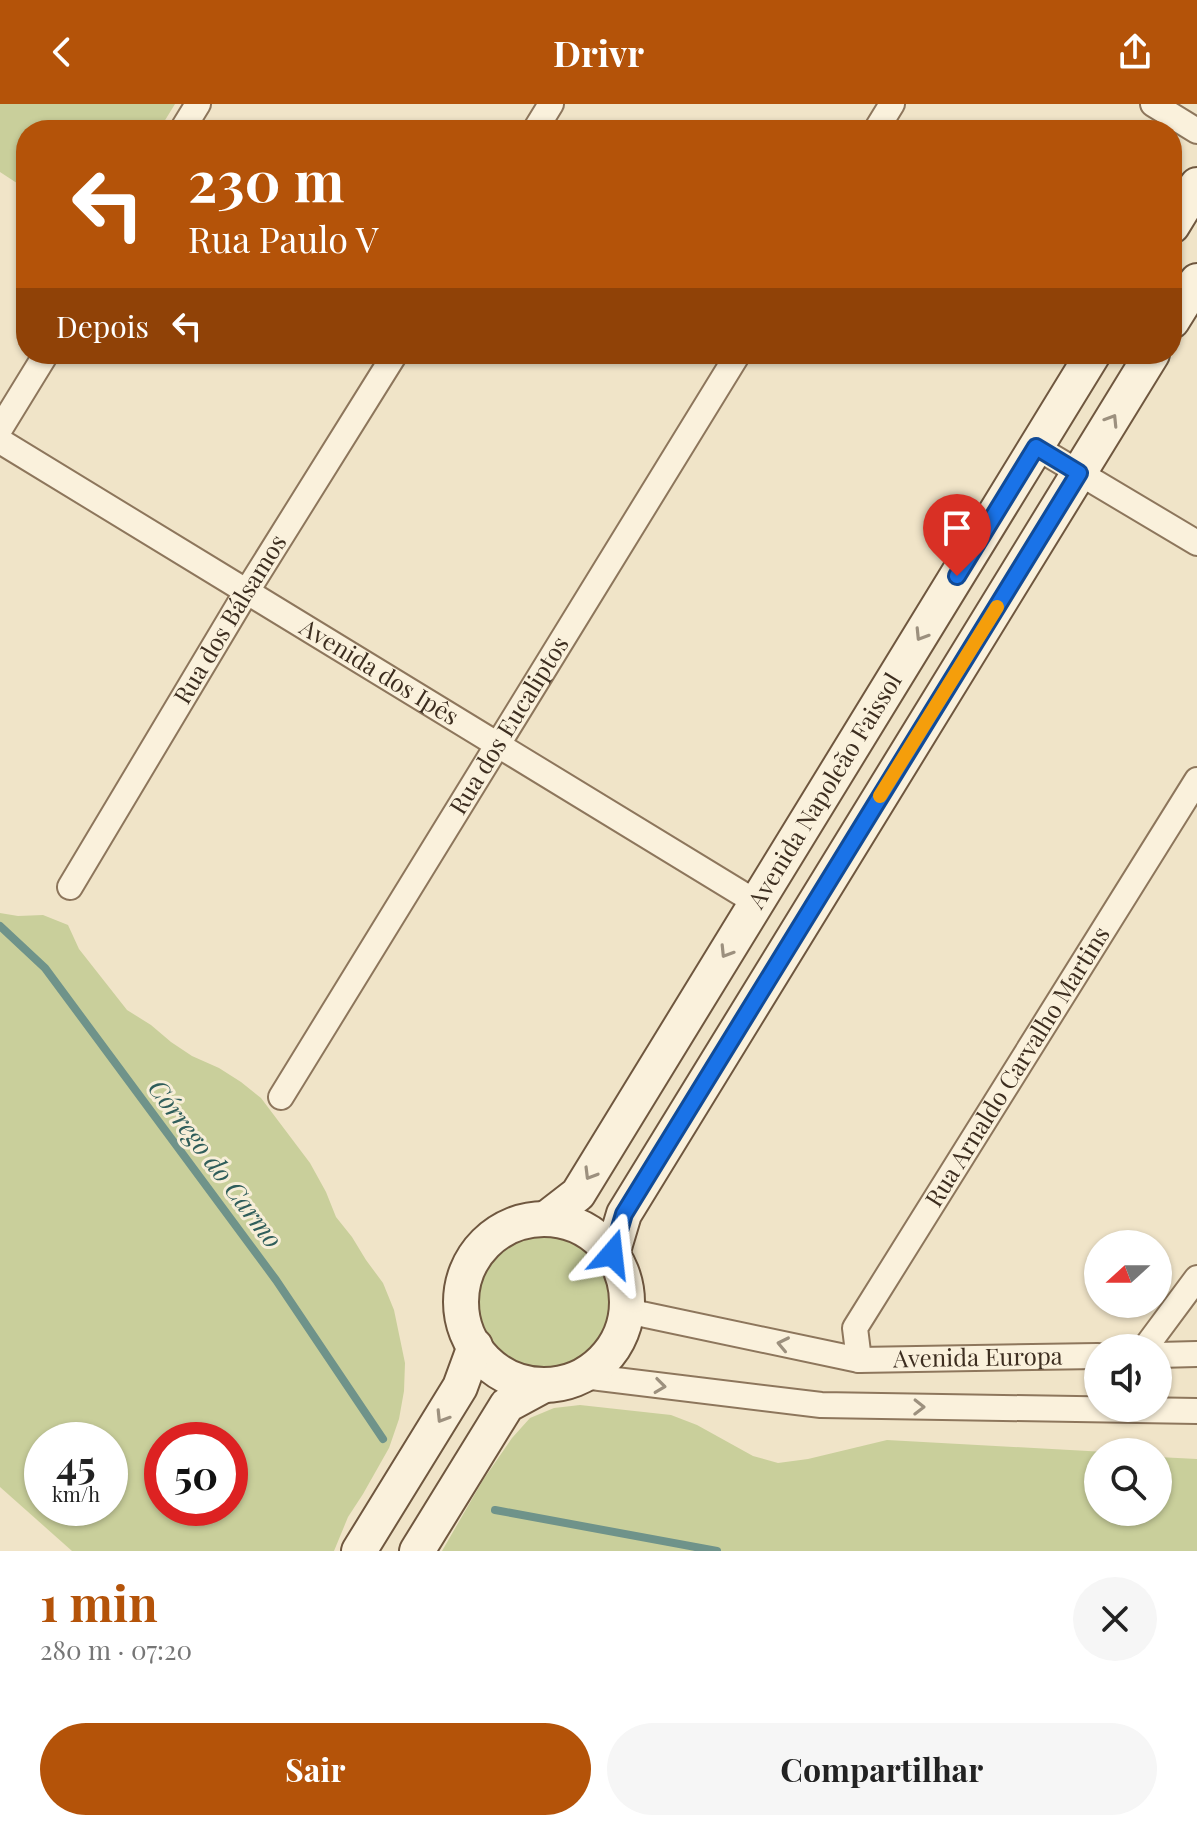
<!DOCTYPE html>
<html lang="pt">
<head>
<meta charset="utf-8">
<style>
  :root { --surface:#fff; --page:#f6f6f6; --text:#222; --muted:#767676; --accent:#b45309 }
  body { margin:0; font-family:"Playfair Display",serif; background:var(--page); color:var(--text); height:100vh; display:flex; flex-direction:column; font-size:30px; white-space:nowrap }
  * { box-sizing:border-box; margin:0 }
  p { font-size:26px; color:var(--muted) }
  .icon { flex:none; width:44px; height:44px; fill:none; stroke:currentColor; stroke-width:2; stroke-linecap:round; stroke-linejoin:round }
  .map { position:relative; height:1447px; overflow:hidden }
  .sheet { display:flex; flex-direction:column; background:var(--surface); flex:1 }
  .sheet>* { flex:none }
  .banner { position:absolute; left:16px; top:16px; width:1166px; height:244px; border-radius:32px; box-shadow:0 2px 6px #0004; background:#b45309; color:#fff; overflow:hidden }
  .needle { width:52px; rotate:249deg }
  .buttons { position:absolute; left:1084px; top:1126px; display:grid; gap:16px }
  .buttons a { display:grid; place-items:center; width:88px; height:88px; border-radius:50%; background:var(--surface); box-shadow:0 2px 6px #0004; font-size:40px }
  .speed { position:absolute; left:24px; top:1318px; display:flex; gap:16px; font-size:40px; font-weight:700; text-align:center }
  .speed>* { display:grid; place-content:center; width:104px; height:104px; border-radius:50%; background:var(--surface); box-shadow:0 2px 6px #0004; line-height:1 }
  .speed small { font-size:20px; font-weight:400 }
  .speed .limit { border:12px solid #d22; background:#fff; color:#111 }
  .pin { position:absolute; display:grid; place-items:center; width:68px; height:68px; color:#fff; margin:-82px -34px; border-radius:50% 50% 50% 0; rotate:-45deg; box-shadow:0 0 8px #0007 }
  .pin .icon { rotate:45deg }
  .me { position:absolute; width:88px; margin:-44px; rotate:17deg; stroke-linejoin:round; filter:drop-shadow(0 0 6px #0008) }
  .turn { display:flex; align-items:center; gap:28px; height:168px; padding:0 40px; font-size:36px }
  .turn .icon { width:104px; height:104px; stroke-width:2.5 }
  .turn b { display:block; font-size:56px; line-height:68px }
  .then { display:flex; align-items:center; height:76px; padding:0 40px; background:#0003; gap:16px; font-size:30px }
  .round { display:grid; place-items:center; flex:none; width:84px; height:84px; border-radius:42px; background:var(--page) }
  .head { display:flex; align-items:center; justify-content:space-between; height:136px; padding:0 40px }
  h1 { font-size:48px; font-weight:700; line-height:60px; color:var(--accent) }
  .cta { display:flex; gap:16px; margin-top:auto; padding:16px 40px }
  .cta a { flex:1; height:92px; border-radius:48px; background:var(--accent); color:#fff; font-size:32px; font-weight:700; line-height:92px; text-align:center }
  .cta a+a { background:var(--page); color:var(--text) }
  header { display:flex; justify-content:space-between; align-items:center; height:104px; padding:0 40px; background:var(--accent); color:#fff; font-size:36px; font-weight:700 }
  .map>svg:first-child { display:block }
  .green { fill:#c9cf9b; fill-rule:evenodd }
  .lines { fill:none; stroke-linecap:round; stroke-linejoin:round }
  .stream { stroke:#6f938a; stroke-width:8 }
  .street-casing { stroke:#8d765c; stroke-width:28 }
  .secondary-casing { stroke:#6f573f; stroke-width:38 }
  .street { stroke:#faf1dc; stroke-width:24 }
  .secondary { stroke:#faf1dc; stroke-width:34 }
  .oneway { stroke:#9c907e }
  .route-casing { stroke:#114b97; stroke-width:20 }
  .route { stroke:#1a73e8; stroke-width:14 }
  .slow { stroke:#f59e0b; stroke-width:14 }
  .labels { text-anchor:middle; stroke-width:6; stroke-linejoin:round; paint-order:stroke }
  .street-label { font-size:24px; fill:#3d2e20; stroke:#f7eed8 }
  .water-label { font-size:26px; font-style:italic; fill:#2f5d5a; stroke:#f7eed8 }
</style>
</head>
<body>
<header><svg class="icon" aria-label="back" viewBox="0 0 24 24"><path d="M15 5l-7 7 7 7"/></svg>Drivr<svg class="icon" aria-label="share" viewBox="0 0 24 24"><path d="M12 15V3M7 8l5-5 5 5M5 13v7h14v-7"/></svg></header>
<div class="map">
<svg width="1197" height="1447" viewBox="0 0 1197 1447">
  <rect width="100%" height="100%" fill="#f0e4c8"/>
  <!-- green -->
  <g class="green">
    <polygon points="0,0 175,0 159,26 26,26 26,85 0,68"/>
    <path d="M0,809L18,812L43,811L68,821L79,845L127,906L151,921L171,938L192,952L219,964L241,978L261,994L310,1059L326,1088L336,1113L352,1133L366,1156L383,1179L394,1206L405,1259L404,1287L399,1315L389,1344L363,1390L348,1413L334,1447H72L0,1383ZM42,1336H110V1404H42ZM162,1336H230V1404H162Z"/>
    <circle cx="546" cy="1198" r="70"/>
    <polygon points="580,1301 671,1311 697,1321 753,1352 778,1359 808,1355 887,1336 1106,1348 1098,1348 1098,1408 1158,1408 1158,1353 1197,1355 1197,1447 442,1447 483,1376 512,1334 530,1314 554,1304"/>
  </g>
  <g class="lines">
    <!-- stream -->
    <g class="stream">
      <polyline points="0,822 45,864 276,1176 383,1335"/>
      <polyline points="495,1406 717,1447"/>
    </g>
    <defs>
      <g id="street">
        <polyline points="1153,0 1197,27"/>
        <polyline points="182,26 198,0"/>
        <polyline points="535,26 551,0"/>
        <polyline points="876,26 892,0"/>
        <polyline points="0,325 46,250"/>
        <path id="s1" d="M0,337L757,799"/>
        <polyline points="1036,343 1197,439"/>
        <path id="s2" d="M70,783L247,487L395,250"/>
        <path id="s3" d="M281,993L738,250"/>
        <path id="s4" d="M627,1207L859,1256L1098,1252"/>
        <polyline points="1145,1244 1197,1174"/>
        <polyline points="1158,1251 1197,1250"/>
        <path id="s5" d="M859,1256L855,1224L1197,676"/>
        <polyline points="583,1272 821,1301 1197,1307"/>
      </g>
      <g id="secondary">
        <polyline points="1172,122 1197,81"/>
        <polyline points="1172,217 1197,177"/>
        <path id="s6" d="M547,1114L578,1090L1093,250"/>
        <circle cx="544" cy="1198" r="83"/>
        <polyline points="612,1150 624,1110 1152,250"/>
        <polyline points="359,1447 460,1283 475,1242"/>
        <polyline points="417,1447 507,1301 544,1281"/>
      </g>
    </defs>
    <!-- street casing -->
    <use href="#street" class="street-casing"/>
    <!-- secondary casing -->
    <use href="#secondary" class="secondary-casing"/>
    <!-- street -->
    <use href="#street" class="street"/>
    <!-- secondary -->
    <use href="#secondary" class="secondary"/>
  </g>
  <!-- one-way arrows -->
  <defs><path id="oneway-chevron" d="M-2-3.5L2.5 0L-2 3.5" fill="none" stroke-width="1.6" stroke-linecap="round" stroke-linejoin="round" transform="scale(2)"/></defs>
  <g class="oneway">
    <use href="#oneway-chevron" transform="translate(1112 316) rotate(-58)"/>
    <use href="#oneway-chevron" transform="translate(921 531) rotate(122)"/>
    <use href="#oneway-chevron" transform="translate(726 848) rotate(122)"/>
    <use href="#oneway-chevron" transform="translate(590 1070) rotate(121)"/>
    <use href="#oneway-chevron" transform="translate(783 1240) rotate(-168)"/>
    <use href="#oneway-chevron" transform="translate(660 1282) rotate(7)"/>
    <use href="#oneway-chevron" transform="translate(919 1303) rotate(1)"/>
    <use href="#oneway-chevron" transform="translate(442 1313) rotate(122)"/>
  </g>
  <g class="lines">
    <defs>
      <polyline id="route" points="612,1150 624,1110 1079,369 1036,343 957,472"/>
    </defs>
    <!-- route casing -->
    <use href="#route" class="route-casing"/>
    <!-- route -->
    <use href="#route" class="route"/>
    <!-- slow -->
    <polyline class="slow" points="880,692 997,503"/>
  </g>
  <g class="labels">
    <!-- street labels -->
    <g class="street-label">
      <text dy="8" stroke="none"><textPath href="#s2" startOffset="312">Rua dos Bálsamos</textPath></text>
      <text dy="8" stroke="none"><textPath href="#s1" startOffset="444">Avenida dos Ipês</textPath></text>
      <text dy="8" stroke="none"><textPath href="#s3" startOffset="436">Rua dos Eucaliptos</textPath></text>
      <text dy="8" stroke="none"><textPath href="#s6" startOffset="512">Avenida Napoleão Faissol</textPath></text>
      <text dy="8" stroke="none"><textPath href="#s5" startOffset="340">Rua Arnaldo Carvalho Martins</textPath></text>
      <text dy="8" stroke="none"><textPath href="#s4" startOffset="356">Avenida Europa</textPath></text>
    </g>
    <!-- water labels -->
    <g class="water-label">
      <text transform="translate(215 1060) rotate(53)" y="9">Córrego do Carmo</text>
    </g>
  </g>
</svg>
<div class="buttons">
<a><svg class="needle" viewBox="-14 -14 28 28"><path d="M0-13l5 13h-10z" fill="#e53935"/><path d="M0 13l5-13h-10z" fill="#767676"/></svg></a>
<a><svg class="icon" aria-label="sound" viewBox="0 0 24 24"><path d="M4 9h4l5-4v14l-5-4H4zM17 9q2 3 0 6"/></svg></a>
<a><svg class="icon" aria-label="search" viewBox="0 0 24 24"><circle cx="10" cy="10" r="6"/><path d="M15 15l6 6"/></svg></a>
</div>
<div class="speed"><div>45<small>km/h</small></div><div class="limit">50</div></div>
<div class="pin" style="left:957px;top:472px;background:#d93025"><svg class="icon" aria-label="arrive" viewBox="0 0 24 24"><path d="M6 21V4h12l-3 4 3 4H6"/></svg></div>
<svg class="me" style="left:612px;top:1150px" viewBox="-20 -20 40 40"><path d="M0-17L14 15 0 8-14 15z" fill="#1a73e8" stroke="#fff" stroke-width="4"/></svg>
<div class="banner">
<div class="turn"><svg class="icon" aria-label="left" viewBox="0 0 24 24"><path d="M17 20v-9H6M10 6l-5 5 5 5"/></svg><div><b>230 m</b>Rua Paulo V</div></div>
<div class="then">Depois<svg class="icon" aria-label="left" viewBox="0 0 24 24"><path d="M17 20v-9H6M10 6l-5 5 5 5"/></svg></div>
</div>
</div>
<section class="sheet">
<div class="head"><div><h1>1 min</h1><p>280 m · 07:20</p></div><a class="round"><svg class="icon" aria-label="close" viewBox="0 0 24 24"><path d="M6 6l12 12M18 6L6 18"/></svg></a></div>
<div class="cta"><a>Sair</a><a>Compartilhar</a></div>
</section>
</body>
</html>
